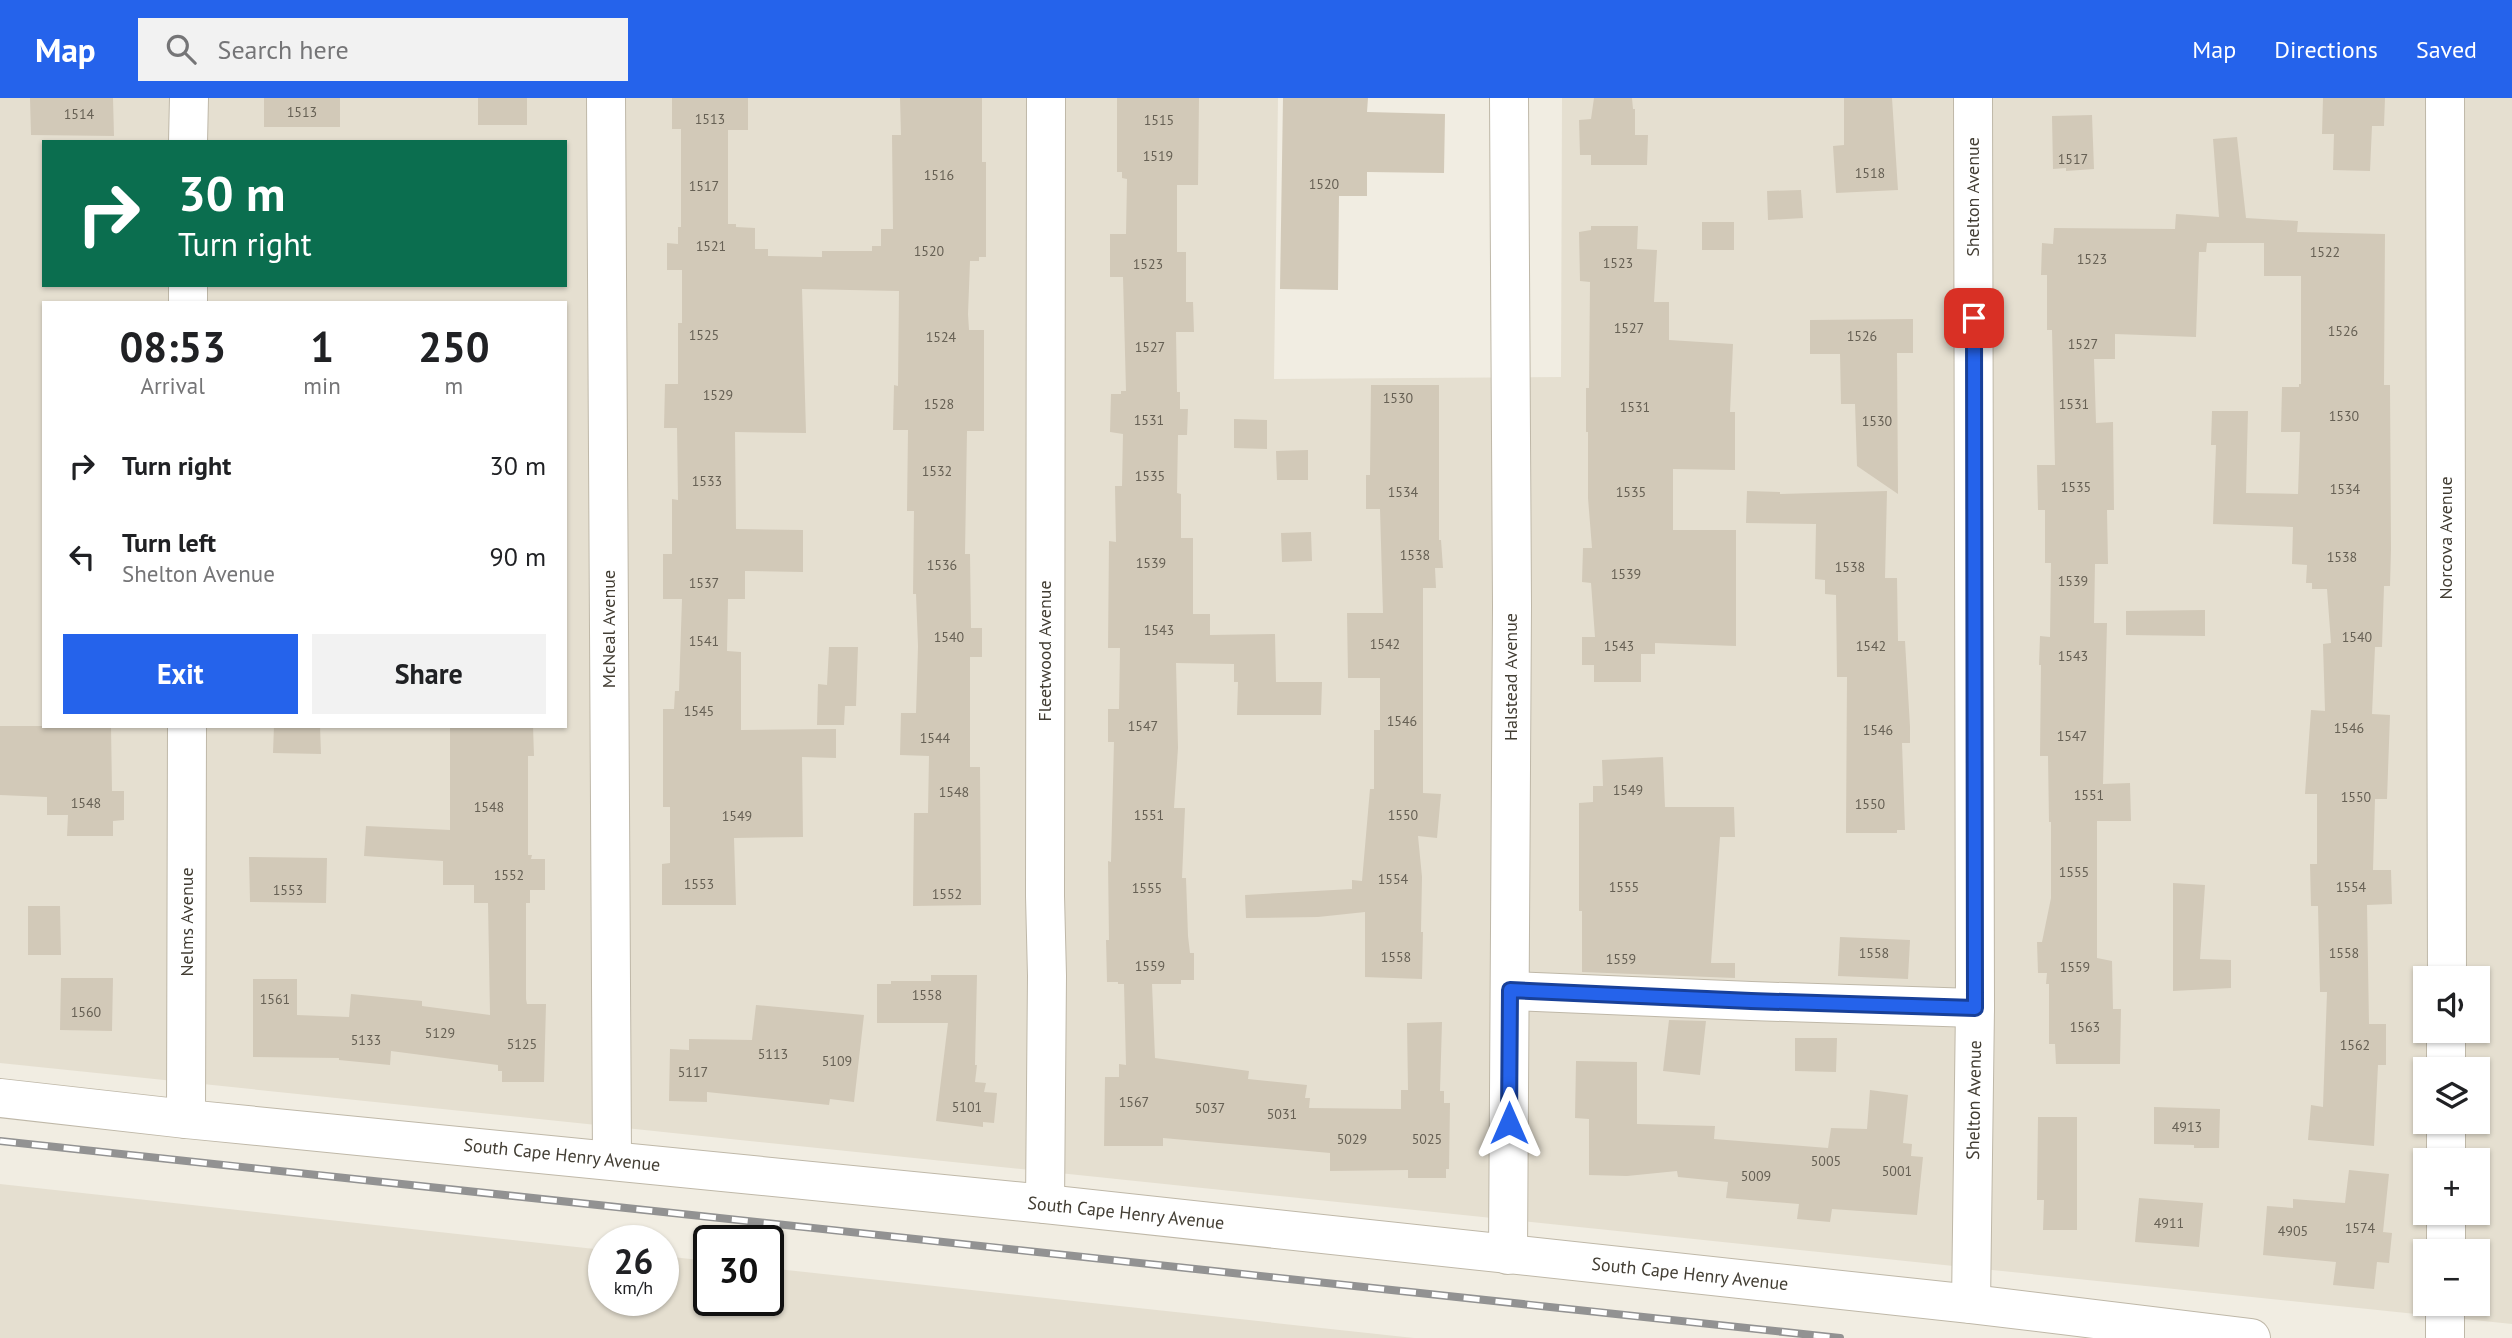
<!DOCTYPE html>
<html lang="en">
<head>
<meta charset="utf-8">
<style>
  :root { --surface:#fff; --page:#f2f2f2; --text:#202124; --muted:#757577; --accent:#2563eb }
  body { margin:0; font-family:"PT Sans",sans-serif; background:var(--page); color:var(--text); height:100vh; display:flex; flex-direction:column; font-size:26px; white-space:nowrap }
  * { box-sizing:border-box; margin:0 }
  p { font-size:23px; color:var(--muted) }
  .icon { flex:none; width:38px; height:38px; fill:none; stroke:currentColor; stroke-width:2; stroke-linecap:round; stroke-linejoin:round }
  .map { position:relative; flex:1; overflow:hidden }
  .sheet { position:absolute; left:42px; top:203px; width:525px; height:427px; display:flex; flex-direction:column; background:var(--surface); border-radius:0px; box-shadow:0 2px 5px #0004 }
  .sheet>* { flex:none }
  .top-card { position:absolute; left:42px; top:42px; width:525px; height:147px; border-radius:0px; box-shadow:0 2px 5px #0004; background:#0b6e4f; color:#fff; overflow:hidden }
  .fabs { position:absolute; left:2413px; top:868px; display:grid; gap:14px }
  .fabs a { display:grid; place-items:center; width:77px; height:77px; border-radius:0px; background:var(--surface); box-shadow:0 2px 5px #0004; font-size:35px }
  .speed { position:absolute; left:588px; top:1127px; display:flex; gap:14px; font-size:35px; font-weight:700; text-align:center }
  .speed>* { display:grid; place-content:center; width:91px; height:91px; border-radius:50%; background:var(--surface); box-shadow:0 2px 5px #0004; line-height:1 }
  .speed small { font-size:18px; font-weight:400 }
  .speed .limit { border:4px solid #111; border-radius:10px; background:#fff; color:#111 }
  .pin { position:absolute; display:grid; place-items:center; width:60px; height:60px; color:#fff; margin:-30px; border-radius:14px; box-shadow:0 4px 10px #0006 }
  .me { position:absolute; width:77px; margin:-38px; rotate:0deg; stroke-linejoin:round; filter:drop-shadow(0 0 5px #0008) }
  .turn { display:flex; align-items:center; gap:24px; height:147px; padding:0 21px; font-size:32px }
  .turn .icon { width:91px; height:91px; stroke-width:2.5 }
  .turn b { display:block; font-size:49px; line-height:60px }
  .eta { display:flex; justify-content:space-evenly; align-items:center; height:119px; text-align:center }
  .eta b { font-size:42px; font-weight:600; line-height:49px }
  .action { display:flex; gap:14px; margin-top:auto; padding:14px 21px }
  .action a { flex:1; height:80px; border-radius:0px; background:var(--accent); color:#fff; font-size:28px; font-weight:600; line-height:80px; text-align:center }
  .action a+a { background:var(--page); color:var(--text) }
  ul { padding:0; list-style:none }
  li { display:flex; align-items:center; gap:21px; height:91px; padding:0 21px }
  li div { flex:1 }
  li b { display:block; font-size:26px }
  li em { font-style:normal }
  header { display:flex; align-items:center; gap:42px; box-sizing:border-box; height:98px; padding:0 35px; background:var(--accent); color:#fff }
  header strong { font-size:33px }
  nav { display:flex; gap:38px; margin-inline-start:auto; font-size:24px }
  .search { width:490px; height:63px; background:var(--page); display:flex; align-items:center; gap:18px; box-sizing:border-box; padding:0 24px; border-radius:0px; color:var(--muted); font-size:26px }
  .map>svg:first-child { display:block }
  .residential { fill:#e5dfd0; fill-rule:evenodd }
  .building { fill:#d2c9b8 }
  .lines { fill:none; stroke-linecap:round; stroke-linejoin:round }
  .minor-casing { stroke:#bfb8a8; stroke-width:40 }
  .minor { stroke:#fff; stroke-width:38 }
  .rail-casing { stroke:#929292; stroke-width:8 }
  .rail { stroke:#fff; stroke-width:5; stroke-dasharray:16; stroke-linecap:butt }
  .route-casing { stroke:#184099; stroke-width:18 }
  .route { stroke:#2563eb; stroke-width:12 }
  .labels { text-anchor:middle; stroke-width:5; stroke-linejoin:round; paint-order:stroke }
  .number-label { font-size:14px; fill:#666054 }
  .street-label { font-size:18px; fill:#423d33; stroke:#fff }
</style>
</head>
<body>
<header>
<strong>Map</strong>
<div class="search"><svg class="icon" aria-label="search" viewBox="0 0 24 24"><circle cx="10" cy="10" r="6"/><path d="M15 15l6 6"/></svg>Search here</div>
<nav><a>Map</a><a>Directions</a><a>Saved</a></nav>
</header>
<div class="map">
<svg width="2512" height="1240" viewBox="0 0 2512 1240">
  <rect width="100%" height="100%" fill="#f1ede2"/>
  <!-- residential -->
  <g class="residential">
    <path d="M0,0H1278L1274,281L1561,279L1562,0H2512V1226L0,965ZM44,44H565V187H44ZM44,205H565V628H44ZM2426,880H2478V933H2426ZM2426,971H2478V1024H2426ZM2426,1062H2478V1115H2426ZM2426,1153H2478V1206H2426Z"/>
    <polygon points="0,1086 604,1152 604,1202 663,1202 663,1158 709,1163 709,1202 768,1202 768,1170 1414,1240 0,1240"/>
  </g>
  <!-- building -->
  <g class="building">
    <polygon points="30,0 113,0 114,38 31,37"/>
    <rect x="264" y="0" width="76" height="29"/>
    <rect x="478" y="0" width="49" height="27"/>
    <polygon points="672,0 748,0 748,32 728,32 728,126 736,126 736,129 755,130 755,151 768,151 768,158 822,159 822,153 872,153 872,148 881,148 881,131 893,131 892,37 901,37 900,0 982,0 982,64 986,64 986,159 979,159 979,163 970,163 968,216 969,232 984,232 984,333 967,333 965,456 970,456 971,530 982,530 982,559 970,559 970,669 980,669 981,807 913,808 914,715 928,715 929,658 900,657 901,615 916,615 918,548 916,496 913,496 914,413 907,413 908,332 893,332 894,287 898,288 899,193 802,191 806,335 735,334 736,431 803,432 803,474 745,473 745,501 728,501 727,553 741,554 741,632 836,631 836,660 802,659 803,739 734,740 736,807 662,807 662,766 670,765 670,709 663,709 663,611 674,611 675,593 679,593 682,501 663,501 663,456 672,456 672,401 678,402 677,330 664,330 665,286 678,286 678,225 682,225 682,172 667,172 667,145 678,146 678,129 681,129 681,31 672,31"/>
    <polygon points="1117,0 1199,0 1198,87 1177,87 1177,154 1186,154 1186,204 1193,204 1194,234 1176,234 1177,294 1180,294 1180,311 1188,311 1187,337 1178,337 1177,395 1181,396 1181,440 1193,440 1193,516 1210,516 1210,537 1275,536 1276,584 1322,584 1321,617 1237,617 1238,584 1234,584 1234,566 1176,565 1178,650 1174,710 1185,710 1182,780 1186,780 1188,838 1190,855 1194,855 1194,882 1181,882 1181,886 1152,886 1155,960 1249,973 1248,981 1307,987 1305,1000 1310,1000 1309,1010 1401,1011 1401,992 1408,992 1407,925 1442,924 1440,993 1444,993 1444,1005 1450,1005 1449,1071 1446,1071 1446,1080 1408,1080 1408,1072 1330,1073 1330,1055 1163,1040 1163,1048 1104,1048 1105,979 1119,979 1119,966 1126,967 1124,886 1118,886 1118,884 1107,884 1106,842 1109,842 1108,763 1111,764 1114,644 1108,644 1108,611 1119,611 1120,550 1108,550 1109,443 1116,444 1115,388 1122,388 1123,336 1110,334 1111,296 1121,296 1121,293 1126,293 1123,179 1110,179 1110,136 1126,136 1127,81 1122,80 1122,74 1117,74"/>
    <polygon points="1283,0 1368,0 1367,14 1445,16 1444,75 1367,74 1367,98 1339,98 1338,192 1280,191"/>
    <polygon points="1594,0 1632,0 1633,11 1635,11 1635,37 1648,37 1647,67 1591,67 1591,57 1580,57 1579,22 1591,21"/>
    <polygon points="1844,0 1892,0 1898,92 1836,95 1833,48 1844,47"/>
    <polygon points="2323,0 2385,0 2384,28 2372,28 2370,73 2333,72 2334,36 2322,36"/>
    <polygon points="2092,17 2094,71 2066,73 2066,70 2053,71 2052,18"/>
    <polygon points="2237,39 2246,120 2298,123 2297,134 2385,136 2384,287 2390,287 2391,451 2390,488 2384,488 2382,549 2375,549 2372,616 2390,617 2387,701 2375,701 2373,772 2391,772 2392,806 2367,807 2369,926 2386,926 2386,967 2378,967 2374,1048 2308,1042 2311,1007 2323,1009 2327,894 2320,894 2318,808 2311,808 2310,766 2317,766 2317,696 2305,696 2311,612 2325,613 2323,546 2331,545 2327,491 2312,491 2312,485 2306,485 2307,467 2292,466 2293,429 2213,426 2216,347 2211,347 2212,313 2248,313 2246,395 2298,396 2300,334 2281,334 2282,289 2299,289 2299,286 2301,286 2301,178 2264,178 2264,145 2207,145 2206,154 2199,154 2196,239 2115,236 2115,261 2094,261 2096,325 2113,324 2114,412 2107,412 2108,466 2095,466 2094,525 2107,525 2103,686 2130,685 2131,723 2097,723 2097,860 2112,863 2113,911 2121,911 2120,966 2056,966 2055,946 2049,946 2049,886 2046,886 2047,875 2038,875 2037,844 2042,844 2051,800 2051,724 2049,724 2048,658 2040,658 2041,567 2039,567 2040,538 2050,539 2051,465 2045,465 2045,412 2038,412 2037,367 2055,367 2052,232 2047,232 2047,177 2041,177 2042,145 2053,146 2054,130 2175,131 2176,116 2219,119 2213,41"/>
    <polygon points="1801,92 1803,120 1768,122 1767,93"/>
    <rect x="1702" y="124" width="32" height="28"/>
    <polygon points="1591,128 1638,128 1637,151 1657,152 1654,204 1669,204 1669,242 1733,246 1730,314 1735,314 1735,372 1673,371 1673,432 1736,432 1736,548 1655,545 1655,556 1641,556 1641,584 1594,584 1594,567 1582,567 1582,539 1595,539 1591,485 1582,484 1583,450 1592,450 1588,400 1588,334 1586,334 1586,290 1589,290 1590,184 1580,183 1579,134 1591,132"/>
    <polygon points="1913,221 1913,255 1897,255 1898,396 1857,368 1855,306 1841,306 1840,256 1810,256 1810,222"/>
    <polygon points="1371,287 1439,287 1439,442 1441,442 1443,470 1435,470 1436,490 1423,490 1423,695 1441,696 1437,740 1418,738 1422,779 1421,834 1423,834 1422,881 1365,879 1365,814 1318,819 1246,820 1245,797 1352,791 1352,782 1362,783 1370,691 1374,691 1374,632 1380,632 1380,580 1348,580 1347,515 1383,515 1380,411 1366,411 1366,377 1370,377"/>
    <polygon points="1234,321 1267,322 1267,351 1234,350"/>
    <polygon points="1308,352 1308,382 1277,382 1276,353"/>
    <polygon points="1747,393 1780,394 1780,396 1887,393 1885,480 1897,480 1898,543 1905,543 1910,629 1910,645 1902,645 1905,732 1897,732 1897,735 1846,735 1847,579 1837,579 1836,497 1825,496 1825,482 1815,481 1816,426 1746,425"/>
    <polygon points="1311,434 1312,463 1282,464 1281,435"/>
    <polygon points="2205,512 2205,538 2126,537 2126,513"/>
    <polygon points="829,549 858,549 856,608 845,608 844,627 817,627 818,586 827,587"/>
    <polygon points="0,628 111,628 112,693 124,693 124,722 113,723 113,738 67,738 68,717 47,717 47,699 0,697"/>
    <polygon points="274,628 320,628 321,656 273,655"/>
    <polygon points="450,628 533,628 534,658 528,658 528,757 532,757 531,761 545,761 545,792 530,792 530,805 526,805 526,901 527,906 546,906 544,984 502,984 502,973 498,973 498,967 391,953 390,967 339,962 339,960 253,959 253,881 297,881 297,917 349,919 351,896 422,903 422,908 490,917 488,805 474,805 474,787 443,787 443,763 364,758 366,728 450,732"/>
    <polygon points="1663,659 1665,709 1734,709 1735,739 1720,739 1711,865 1735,865 1735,880 1582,874 1582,813 1579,813 1579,705 1593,704 1593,688 1603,688 1602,662"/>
    <polygon points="249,759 327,760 326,805 250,804"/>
    <polygon points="2173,785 2205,787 2200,861 2231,862 2231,890 2173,893"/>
    <polygon points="28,808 60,808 61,857 28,857"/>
    <polygon points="1840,839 1910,842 1908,881 1838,878"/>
    <polygon points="931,877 977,877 975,967 977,967 975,984 986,985 984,994 997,995 994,1025 983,1024 983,1029 936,1023 948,925 877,925 877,886 891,886 891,883 931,883"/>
    <polygon points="61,880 113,880 112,933 60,932"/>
    <polygon points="756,907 864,917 854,1004 830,1001 829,1007 707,994 707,1004 669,1003 670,951 689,952 689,941 752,942"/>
    <polygon points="1669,922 1706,923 1700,977 1663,973"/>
    <polygon points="1795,940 1837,940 1836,974 1795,973"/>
    <polygon points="1576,963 1637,964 1637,1026 1715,1028 1714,1041 1828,1050 1831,1030 1867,1031 1870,992 1908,997 1903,1045 1912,1046 1911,1058 1923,1059 1917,1117 1832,1111 1830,1124 1797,1121 1799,1106 1726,1100 1728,1084 1678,1079 1677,1073 1627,1078 1589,1077 1589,1021 1575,1020"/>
    <polygon points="2154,1009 2220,1011 2219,1050 2194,1050 2194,1047 2154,1046"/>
    <polygon points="2038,1019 2077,1019 2077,1132 2043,1132 2044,1102 2037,1102"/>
    <polygon points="2349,1072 2389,1076 2383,1134 2392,1135 2389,1165 2377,1164 2374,1191 2333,1187 2336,1164 2263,1157 2267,1108 2293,1110 2293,1101 2345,1105"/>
    <polygon points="2139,1100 2203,1105 2199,1149 2135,1144"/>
  </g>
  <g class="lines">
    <defs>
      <g id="minor">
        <polyline points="606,0 612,1062"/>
        <polyline points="2445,0 2447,880"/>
        <polyline points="188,44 189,0"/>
        <polyline points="188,205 188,187"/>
        <polyline points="1510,893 1751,903 1975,910"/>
        <polyline points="2446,971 2446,933"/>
        <polyline points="0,1000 186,1021 1045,1106 1971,1206 2251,1240"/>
        <polyline points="186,1021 187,628"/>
        <polyline points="2446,1062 2446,1024"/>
        <polyline points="1045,1106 1047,878 1045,798 1046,0"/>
        <polyline points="2446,1153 2446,1115"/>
        <polyline points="1508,1157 1512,508 1509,0"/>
        <polyline points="1971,1206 1975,910 1973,0"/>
        <polyline points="2445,1240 2445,1206"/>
      </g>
    </defs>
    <!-- minor casing -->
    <use href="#minor" class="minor-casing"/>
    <!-- minor -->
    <use href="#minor" class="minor"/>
    <defs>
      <polyline id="rail" points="0,1043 1840,1240"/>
    </defs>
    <!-- rail casing -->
    <use href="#rail" class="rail-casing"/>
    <!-- rail -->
    <use href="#rail" class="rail"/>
  </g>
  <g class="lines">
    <defs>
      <polyline id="route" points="1509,1025 1510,892 1751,903 1975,910 1974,220"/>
    </defs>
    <!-- route casing -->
    <use href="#route" class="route-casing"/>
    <!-- route -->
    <use href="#route" class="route"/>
  </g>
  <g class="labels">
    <!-- number labels -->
    <g class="number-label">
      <text x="302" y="19">1513</text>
      <text x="79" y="21">1514</text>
      <text x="710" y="26">1513</text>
      <text x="1159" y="27">1515</text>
      <text x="1158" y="63">1519</text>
      <text x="2073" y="66">1517</text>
      <text x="1870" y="80">1518</text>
      <text x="939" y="82">1516</text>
      <text x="1324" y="91">1520</text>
      <text x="704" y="93">1517</text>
      <text x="711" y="153">1521</text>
      <text x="929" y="158">1520</text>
      <text x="2325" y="159">1522</text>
      <text x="2092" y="166">1523</text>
      <text x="1618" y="170">1523</text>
      <text x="1148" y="171">1523</text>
      <text x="1629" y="235">1527</text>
      <text x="2343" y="238">1526</text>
      <text x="704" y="242">1525</text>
      <text x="1862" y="243">1526</text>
      <text x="941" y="244">1524</text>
      <text x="2083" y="251">1527</text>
      <text x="1150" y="254">1527</text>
      <text x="718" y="302">1529</text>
      <text x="1398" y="305">1530</text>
      <text x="939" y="311">1528</text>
      <text x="2074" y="311">1531</text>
      <text x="1635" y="314">1531</text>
      <text x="2344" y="323">1530</text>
      <text x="1149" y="327">1531</text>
      <text x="1877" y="328">1530</text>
      <text x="937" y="378">1532</text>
      <text x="1150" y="383">1535</text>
      <text x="707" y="388">1533</text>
      <text x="2076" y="394">1535</text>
      <text x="2345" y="396">1534</text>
      <text x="1403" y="399">1534</text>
      <text x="1631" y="399">1535</text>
      <text x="1415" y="462">1538</text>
      <text x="2342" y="464">1538</text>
      <text x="1151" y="470">1539</text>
      <text x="942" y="472">1536</text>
      <text x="1850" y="474">1538</text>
      <text x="1626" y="481">1539</text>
      <text x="2073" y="488">1539</text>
      <text x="704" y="490">1537</text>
      <text x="1159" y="537">1543</text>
      <text x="949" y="544">1540</text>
      <text x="2357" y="544">1540</text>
      <text x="704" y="548">1541</text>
      <text x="1385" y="551">1542</text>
      <text x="1619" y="553">1543</text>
      <text x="1871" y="553">1542</text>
      <text x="2073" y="563">1543</text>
      <text x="699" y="618">1545</text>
      <text x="1402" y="628">1546</text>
      <text x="1143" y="633">1547</text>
      <text x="2349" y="635">1546</text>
      <text x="1878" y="637">1546</text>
      <text x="2072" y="643">1547</text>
      <text x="935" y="645">1544</text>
      <text x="1628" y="697">1549</text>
      <text x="954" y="699">1548</text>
      <text x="2089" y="702">1551</text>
      <text x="2356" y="704">1550</text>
      <text x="86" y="710">1548</text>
      <text x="1870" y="711">1550</text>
      <text x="489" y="714">1548</text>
      <text x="1149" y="722">1551</text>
      <text x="1403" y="722">1550</text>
      <text x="737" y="723">1549</text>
      <text x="2074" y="779">1555</text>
      <text x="509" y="782">1552</text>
      <text x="1393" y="786">1554</text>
      <text x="699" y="791">1553</text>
      <text x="1624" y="794">1555</text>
      <text x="2351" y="794">1554</text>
      <text x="1147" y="795">1555</text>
      <text x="288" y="797">1553</text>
      <text x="947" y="801">1552</text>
      <text x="1874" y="860">1558</text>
      <text x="2344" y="860">1558</text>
      <text x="1396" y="864">1558</text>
      <text x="1621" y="866">1559</text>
      <text x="1150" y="873">1559</text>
      <text x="2075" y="874">1559</text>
      <text x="927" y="902">1558</text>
      <text x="275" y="906">1561</text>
      <text x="86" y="919">1560</text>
      <text x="2085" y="934">1563</text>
      <text x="440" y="940">5129</text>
      <text x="366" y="947">5133</text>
      <text x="522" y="951">5125</text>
      <text x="2355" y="952">1562</text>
      <text x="773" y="961">5113</text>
      <text x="837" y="968">5109</text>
      <text x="693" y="979">5117</text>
      <text x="1134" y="1009">1567</text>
      <text x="967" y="1014">5101</text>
      <text x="1210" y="1015">5037</text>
      <text x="1282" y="1021">5031</text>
      <text x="2187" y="1034">4913</text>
      <text x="1352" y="1046">5029</text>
      <text x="1427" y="1046">5025</text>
      <text x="1826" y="1068">5005</text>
      <text x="1897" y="1078">5001</text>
      <text x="1756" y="1083">5009</text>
      <text x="2169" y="1130">4911</text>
      <text x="2360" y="1135">1574</text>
      <text x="2293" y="1138">4905</text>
    </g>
    <!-- street labels -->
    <g class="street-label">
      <text transform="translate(1973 99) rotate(-90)" y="6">Shelton Avenue</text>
      <text transform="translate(2446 440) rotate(-90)" y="6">Norcova Avenue</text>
      <text transform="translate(609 531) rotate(-90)" y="6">McNeal Avenue</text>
      <text transform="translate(1045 553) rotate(-90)" y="6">Fleetwood Avenue</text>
      <text transform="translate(1511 579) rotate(-90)" y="6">Halstead Avenue</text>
      <text transform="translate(187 824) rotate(-90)" y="6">Nelms Avenue</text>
      <text transform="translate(1974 1002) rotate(-89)" y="6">Shelton Avenue</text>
      <text transform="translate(562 1057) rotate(6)" y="6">South Cape Henry Avenue</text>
      <text transform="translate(1126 1115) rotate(6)" y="6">South Cape Henry Avenue</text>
      <text transform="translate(1690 1176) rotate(6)" y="6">South Cape Henry Avenue</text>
    </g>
  </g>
</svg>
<div class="fabs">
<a><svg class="icon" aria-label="sound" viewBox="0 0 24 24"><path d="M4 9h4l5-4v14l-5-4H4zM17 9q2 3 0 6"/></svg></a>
<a><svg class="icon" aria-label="layers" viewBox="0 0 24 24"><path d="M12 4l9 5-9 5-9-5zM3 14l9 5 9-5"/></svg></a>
<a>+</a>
<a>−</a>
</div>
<div class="speed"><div>26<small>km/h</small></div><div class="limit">30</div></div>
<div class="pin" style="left:1974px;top:220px;background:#d93025"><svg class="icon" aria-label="arrive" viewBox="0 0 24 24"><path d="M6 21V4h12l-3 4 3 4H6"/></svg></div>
<svg class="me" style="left:1509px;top:1025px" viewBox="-20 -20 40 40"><path d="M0-17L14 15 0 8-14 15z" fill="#2563eb" stroke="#fff" stroke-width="4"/></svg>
<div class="top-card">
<div class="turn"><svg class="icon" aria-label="right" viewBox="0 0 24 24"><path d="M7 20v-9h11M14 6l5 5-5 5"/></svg><div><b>30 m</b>Turn right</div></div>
</div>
<section class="sheet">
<div class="eta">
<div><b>08:53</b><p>Arrival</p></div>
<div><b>1</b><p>min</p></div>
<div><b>250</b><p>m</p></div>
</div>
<ul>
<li><svg class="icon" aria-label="right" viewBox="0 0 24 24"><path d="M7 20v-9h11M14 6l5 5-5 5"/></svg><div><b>Turn right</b></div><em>30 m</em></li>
<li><svg class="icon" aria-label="left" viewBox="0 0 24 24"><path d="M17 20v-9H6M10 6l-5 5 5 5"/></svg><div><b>Turn left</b><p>Shelton Avenue</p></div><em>90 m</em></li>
</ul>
<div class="action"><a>Exit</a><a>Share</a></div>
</section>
</div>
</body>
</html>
